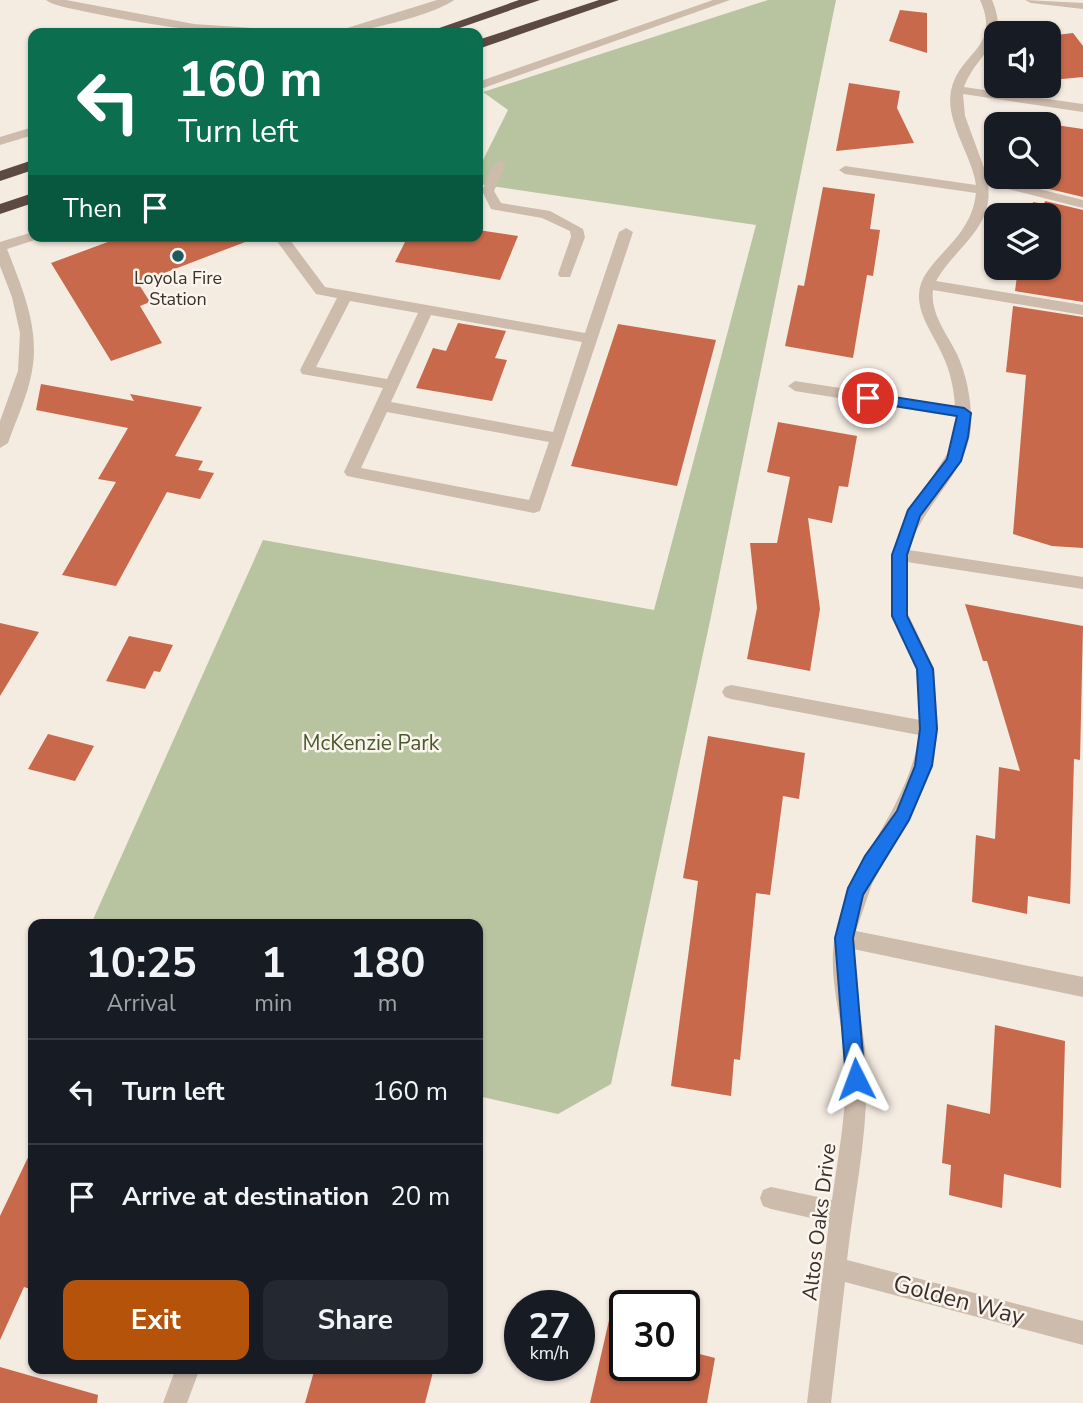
<!DOCTYPE html>
<html lang="en">
<head>
<meta charset="utf-8">
<style>
  :root { --surface:#171b24; --page:#242831; --text:#f1f3f6; --muted:#9ea1a6; --line:#363941; --accent:#b45309 }
  body { margin:0; font-family:"Nunito Sans",sans-serif; background:var(--page); color:var(--text); height:100vh; display:flex; flex-direction:column; font-size:26px; white-space:nowrap }
  * { box-sizing:border-box; margin:0 }
  p { font-size:23px; color:var(--muted) }
  .icon { flex:none; width:38px; height:38px; fill:none; stroke:currentColor; stroke-width:2; stroke-linecap:round; stroke-linejoin:round }
  .map { position:relative; flex:1; overflow:hidden }
  .drawer { position:absolute; left:28px; top:919px; width:455px; height:455px; display:flex; flex-direction:column; background:var(--surface); border-radius:14px; box-shadow:0 2px 5px #0004 }
  .drawer>* { flex:none }
  .top-card { position:absolute; left:28px; top:28px; width:455px; height:214px; border-radius:14px; box-shadow:0 2px 5px #0004; background:#0b6e4f; color:#fff; overflow:hidden }
  .controls { position:absolute; left:984px; top:21px; display:grid; gap:14px }
  .controls a { display:grid; place-items:center; width:77px; height:77px; border-radius:14px; background:var(--surface); box-shadow:0 2px 5px #0004; font-size:35px }
  .speed { position:absolute; left:504px; top:1290px; display:flex; gap:14px; font-size:35px; font-weight:700; text-align:center }
  .speed>* { display:grid; place-content:center; width:91px; height:91px; border-radius:50%; background:var(--surface); box-shadow:0 2px 5px #0004; line-height:1 }
  .speed small { font-size:18px; font-weight:400 }
  .speed .limit { border:4px solid #111; border-radius:10px; background:#fff; color:#111 }
  .pin { position:absolute; display:grid; place-items:center; width:60px; height:60px; color:#fff; margin:-30px; border:4px solid #fff; border-radius:50%; box-shadow:0 2px 7px #0007 }
  .me { position:absolute; width:77px; margin:-38px; rotate:357deg; stroke-linejoin:round; filter:drop-shadow(0 0 5px #0008) }
  .turn { display:flex; align-items:center; gap:24px; height:147px; padding:0 35px; font-size:32px }
  .turn .icon { width:91px; height:91px; stroke-width:2.5 }
  .turn b { display:block; font-size:49px; line-height:60px }
  .then { display:flex; align-items:center; height:66px; padding:0 35px; background:#0003; gap:14px; font-size:26px }
  .eta { display:flex; justify-content:space-evenly; align-items:center; height:119px; text-align:center }
  .eta b { font-size:42px; font-weight:700; line-height:49px }
  .cta { display:flex; gap:14px; margin-top:auto; padding:14px 35px }
  .cta a { flex:1; height:80px; border-radius:14px; background:var(--accent); color:#fff; font-size:28px; font-weight:700; line-height:80px; text-align:center }
  .cta a+a { background:var(--page); color:var(--text) }
  ul { padding:0; list-style:none }
  li { display:flex; align-items:center; gap:21px; height:105px; padding:0 35px; border-top:2px solid var(--line) }
  li div { flex:1 }
  li b { display:block; font-size:26px }
  li em { font-style:normal }
  .map>svg:first-child { display:block }
  .green { fill:#b8c4a0 }
  .building { fill:#c8694b }
  .lines { fill:none; stroke-linecap:round; stroke-linejoin:round }
  .minor { fill:#cdbbac; fill-rule:evenodd }
  .highway { fill:#5c4a42; fill-rule:evenodd }
  .route { fill:#1a73e8; stroke:#114b97; stroke-width:2 }
  .poi-dot { fill:#1f5a5e; stroke:#fbf5ee; stroke-width:2.5 }
  .labels { text-anchor:middle; stroke-width:5; stroke-linejoin:round; paint-order:stroke }
  .far-poi-label { font-size:18px; fill:#3b302b; stroke:#fbf5ee }
  .park-label { font-size:21px; fill:#4a5a2e; stroke:#fbf5ee }
  .street-label { font-size:21px; fill:#3b302b; stroke:#fbf5ee }
  .near-street-label { font-size:24px; fill:#3b302b; stroke:#fbf5ee }
</style>
</head>
<body>
<div class="map">
<svg width="1083" height="1403" viewBox="0 0 1083 1403">
  <rect width="100%" height="100%" fill="#f4ebe1"/>
  <!-- green -->
  <polygon class="green" points="768,0 836,0 710,621 611,1084 558,1114 478,1096 478,924 91,924 263,540 654,610 756,225 478,184 478,170 508,110 483,92"/>
  <!-- building -->
  <g class="building">
    <polygon points="900,10 927,13 927,53 889,41"/>
    <polygon points="1073,33 1083,46 1083,77 1052,80 1052,76 1048,77 1048,36"/>
    <polygon points="849,83 900,91 897,108 914,143 836,151"/>
    <polygon points="1049,124 1083,129 1083,197 1045,188"/>
    <polygon points="823,187 875,194 870,229 880,230 873,276 867,275 853,358 785,346 798,285 804,286"/>
    <polygon points="1045,201 1083,210 1083,302 1015,291 1018,268 1048,268 1048,215 1032,215 1033,202 1044,204"/>
    <polygon points="478,230 518,236 500,280 395,262 408,236 478,236"/>
    <polygon points="124,236 253,236 253,239 138,283 150,302 140,306 162,343 111,361 51,263"/>
    <polygon points="1013,306 1083,317 1083,548 1052,546 1013,534 1026,375 1006,372"/>
    <polygon points="458,323 506,331 495,358 507,360 492,401 416,388 433,348 446,351"/>
    <polygon points="618,324 716,340 677,486 571,466"/>
    <polygon points="41,384 134,401 130,394 202,407 175,456 203,461 198,470 214,473 200,499 167,492 116,586 62,575 116,482 98,479 128,428 36,410"/>
    <polygon points="778,422 857,436 848,487 839,486 832,523 808,518 820,609 810,671 747,659 757,608 750,543 777,543 790,477 767,472"/>
    <polygon points="965,604 1083,626 1080,760 1074,759 1070,904 1028,896 1027,914 972,902 976,835 995,839 999,767 1020,771 987,661 983,661"/>
    <polygon points="0,623 39,632 0,696"/>
    <polygon points="129,636 173,645 160,672 154,671 145,689 106,681"/>
    <polygon points="48,734 94,746 75,781 28,769"/>
    <polygon points="708,736 805,753 799,799 783,796 770,895 756,893 740,1060 734,1059 731,1096 671,1086 698,881 683,878"/>
    <polygon points="995,1025 1065,1041 1061,1188 1004,1174 1002,1208 949,1195 951,1165 942,1163 947,1104 990,1114"/>
    <polygon points="33,1147 33,1290 24,1287 0,1340 0,1216"/>
    <polygon points="613,1303 625,1305 625,1365 684,1365 684,1350 715,1358 707,1403 590,1403"/>
    <polygon points="0,1367 98,1395 97,1403 0,1403"/>
    <polygon points="315,1368 434,1368 425,1403 305,1403"/>
  </g>
  <g class="lines">
    <!-- minor -->
    <g class="minor">
      <path d="M46,0H66L194,24L281,30L287,33C220,36 153,26 87,12C75,9 56,7 46,0Z"/>
      <path d="M437,0H454C434,15 357,34 331,33Z"/>
      <polygon points="713,0 730,0 478,90 478,82"/>
      <path d="M980,0H992C1011,44 978,50 964,87L1083,104V112L963,94L965,116L987,176L1083,200V208L988,184C994,229 955,247 936,281L1083,305V315L933,290C930,313 947,334 957,354C967,376 972,403 971,427C967,474 921,506 909,550L1083,577V589L907,562L908,614L934,668L938,729L934,757L925,784L872,884L856,931L1083,977V997L853,949C853,989 865,1027 866,1067C869,1131 854,1196 847,1260L1083,1321V1345L845,1282L831,1403H807L829,1222L771,1209L763,1206L760,1198L763,1190L771,1187L832,1200C838,1155 848,1108 845,1062C843,1020 827,977 835,935C849,861 908,810 919,735L731,699L725,697L722,692L725,687L731,685L920,720L916,668L892,614L891,555L907,516L949,451L956,417L795,391L788,386L795,381L955,406C954,389 950,370 942,354C934,335 918,316 919,294C921,259 971,243 976,193L845,174L839,170L845,166L976,185C972,155 945,122 951,91C959,51 1002,49 980,0Z"/>
      <polygon points="1025,0 1083,3 1083,9 1031,3"/>
      <polygon points="33,127 33,135 0,145 0,137"/>
      <polygon points="500,160 506,164 494,191 501,203 550,211 583,229 585,237 570,277 560,277 558,274 571,237 570,231 542,218 496,210 491,209 482,191 494,164"/>
      <path d="M626,228L633,232L540,511L534,513L347,476L344,472L383,388L302,374L300,370L337,298L316,294L273,236H287L325,287L585,333L619,232ZM350,301L418,313L387,379L316,367ZM431,315L582,342L553,432L391,402ZM387,412L549,442L529,500L361,468Z"/>
      <path d="M33,232V236H40L38,239L7,249C22,288 40,328 32,371C28,395 16,420 8,443L0,448V421L18,371L20,333L12,297L0,266V242Z"/>
      <polygon points="176,1368 200,1368 187,1403 163,1403"/>
    </g>
    <!-- highway -->
    <g class="highway">
      <polygon points="519,0 540,0 445,33 425,33"/>
      <polygon points="599,0 619,0 478,49 478,40"/>
      <polygon points="33,160 33,170 0,181 0,171"/>
      <polygon points="33,193 33,203 0,214 0,204"/>
    </g>
  </g>
  <!-- route -->
  <polygon class="route" points="868,393 964,408 971,413 968,437 961,461 920,516 907,555 907,616 933,669 937,729 932,766 909,820 863,895 853,938 865,1079 862,1086 856,1089 849,1086 846,1079 835,938 848,888 865,856 897,811 915,766 920,729 917,669 892,616 892,555 908,510 947,459 957,416 863,401 861,398"/>
  <!-- markers -->
  <circle class="poi-dot" cx="178" cy="256" r="7"/>
  <g class="labels">
    <!-- far-poi labels -->
    <g class="far-poi-label">
      <text x="178" y="284">Loyola Fire<tspan x="178" dy="21">Station</tspan></text>
    </g>
    <!-- park labels -->
    <g class="park-label">
      <text x="371" y="750">McKenzie Park</text>
    </g>
    <!-- street labels -->
    <g class="street-label">
      <text transform="translate(819 1222) rotate(-83)" y="7">Altos Oaks Drive</text>
    </g>
    <!-- near-street labels -->
    <g class="near-street-label">
      <text transform="translate(959 1300) rotate(15)" y="8">Golden Way</text>
    </g>
  </g>
</svg>
<div class="controls">
<a><svg class="icon" aria-label="sound" viewBox="0 0 24 24"><path d="M4 9h4l5-4v14l-5-4H4zM17 9q2 3 0 6"/></svg></a>
<a><svg class="icon" aria-label="search" viewBox="0 0 24 24"><circle cx="10" cy="10" r="6"/><path d="M15 15l6 6"/></svg></a>
<a><svg class="icon" aria-label="layers" viewBox="0 0 24 24"><path d="M12 4l9 5-9 5-9-5zM3 14l9 5 9-5"/></svg></a>
</div>
<div class="speed"><div>27<small>km/h</small></div><div class="limit">30</div></div>
<div class="pin" style="left:868px;top:398px;background:#d93025"><svg class="icon" aria-label="arrive" viewBox="0 0 24 24"><path d="M6 21V4h12l-3 4 3 4H6"/></svg></div>
<svg class="me" style="left:856px;top:1079px" viewBox="-20 -20 40 40"><path d="M0-17L14 15 0 8-14 15z" fill="#1a73e8" stroke="#fff" stroke-width="4"/></svg>
<div class="top-card">
<div class="turn"><svg class="icon" aria-label="left" viewBox="0 0 24 24"><path d="M17 20v-9H6M10 6l-5 5 5 5"/></svg><div><b>160 m</b>Turn left</div></div>
<div class="then">Then<svg class="icon" aria-label="arrive" viewBox="0 0 24 24"><path d="M6 21V4h12l-3 4 3 4H6"/></svg></div>
</div>
<section class="drawer">
<div class="eta">
<div><b>10:25</b><p>Arrival</p></div>
<div><b>1</b><p>min</p></div>
<div><b>180</b><p>m</p></div>
</div>
<ul>
<li><svg class="icon" aria-label="left" viewBox="0 0 24 24"><path d="M17 20v-9H6M10 6l-5 5 5 5"/></svg><div><b>Turn left</b></div><em>160 m</em></li>
<li><svg class="icon" aria-label="arrive" viewBox="0 0 24 24"><path d="M6 21V4h12l-3 4 3 4H6"/></svg><div><b>Arrive at destination</b></div><em>20 m</em></li>
</ul>
<div class="cta"><a>Exit</a><a>Share</a></div>
</section>
</div>
</body>
</html>
